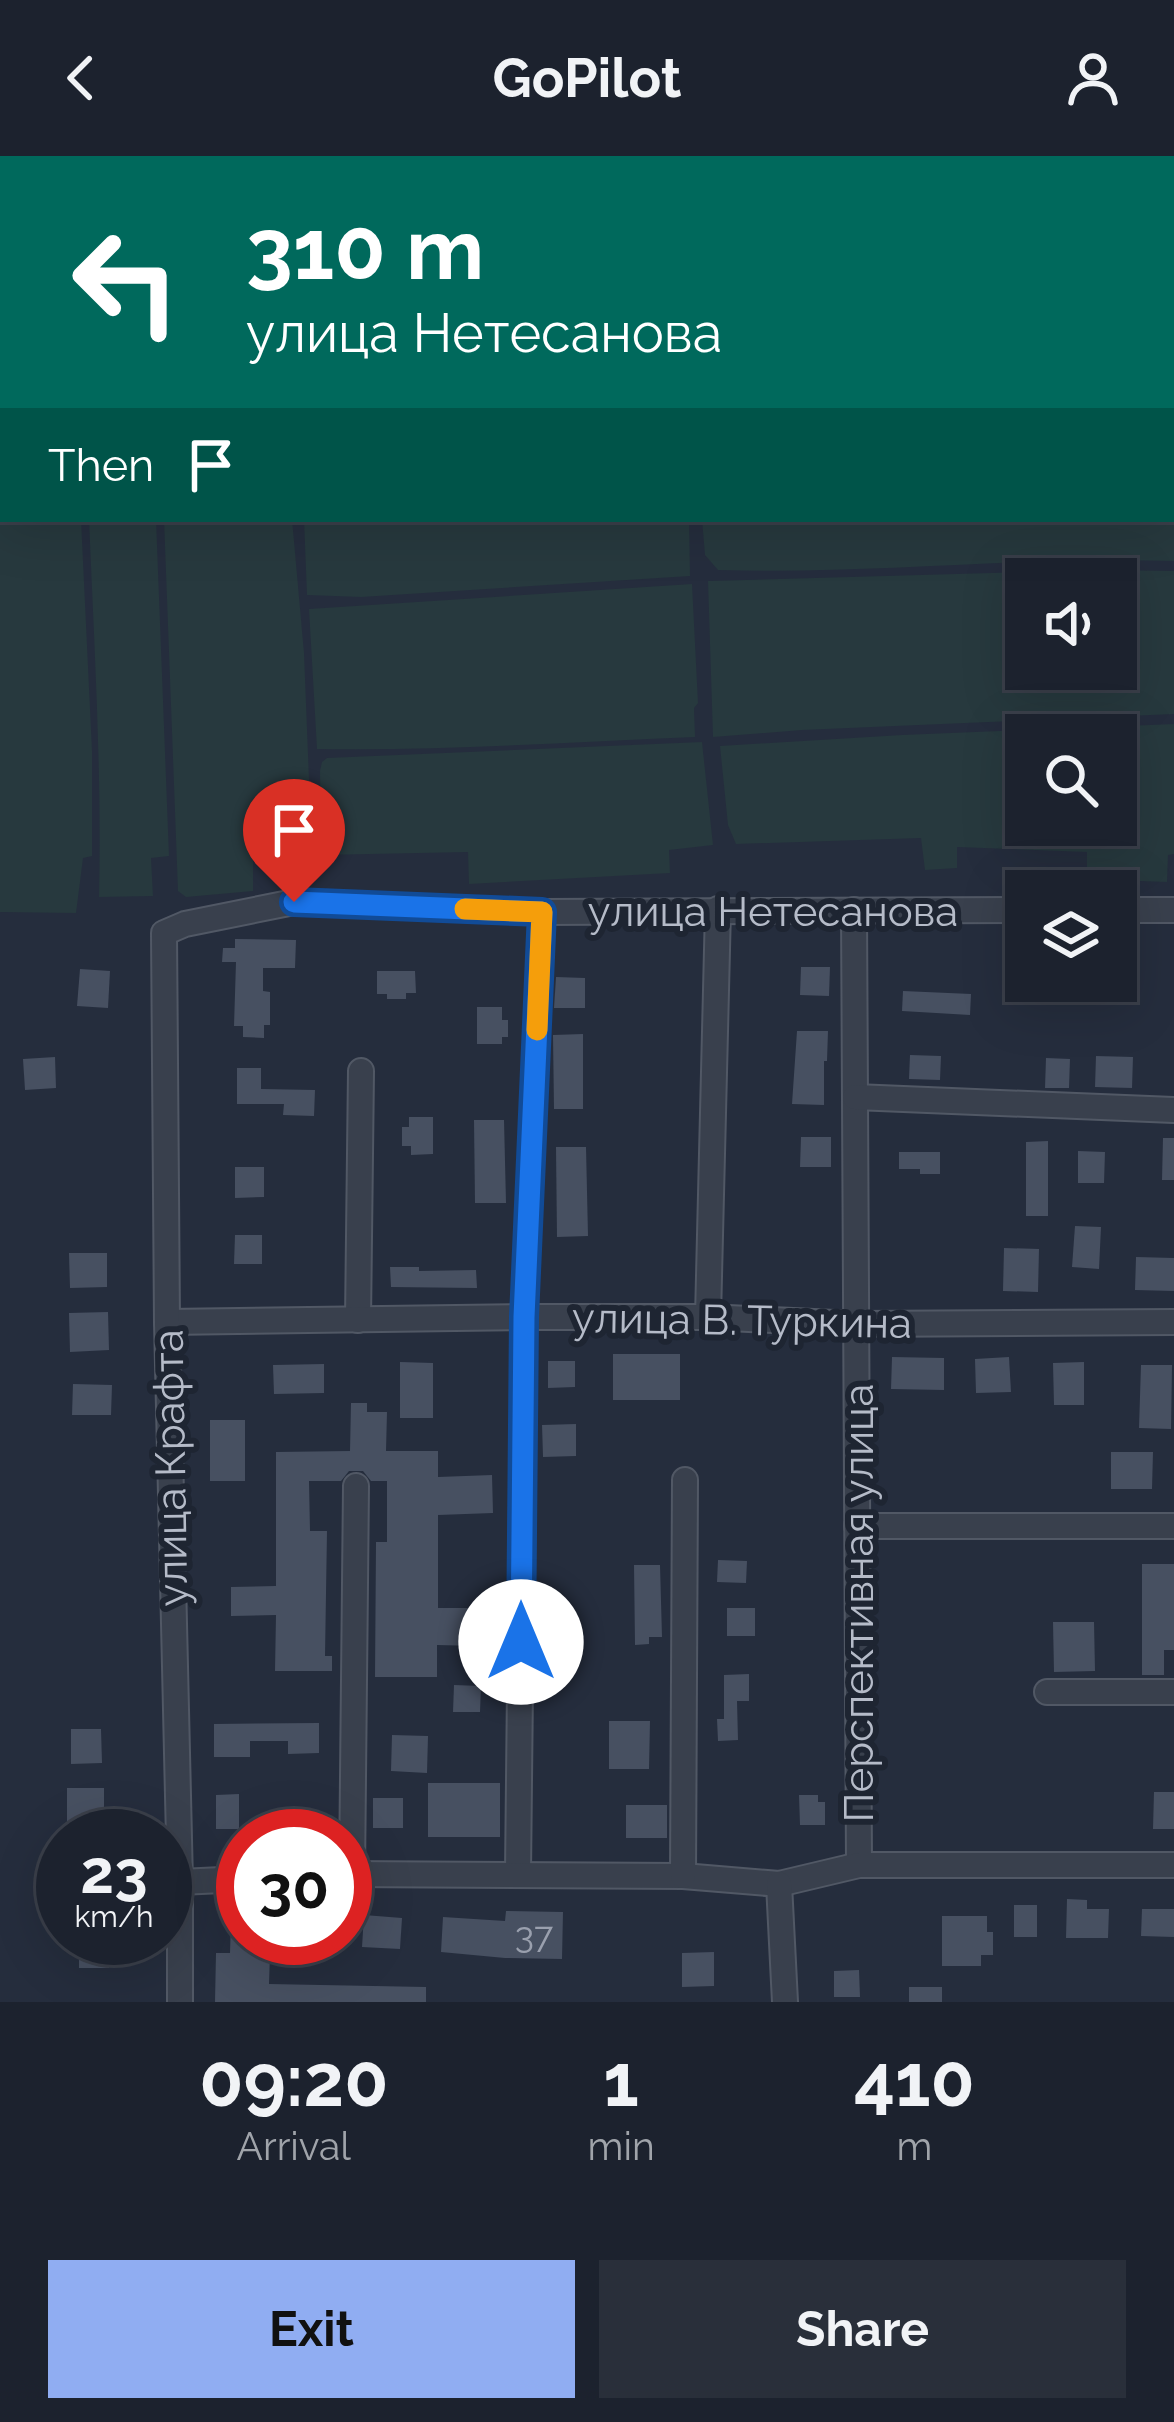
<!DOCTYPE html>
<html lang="en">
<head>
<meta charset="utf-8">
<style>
  :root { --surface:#1c222e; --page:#292f3a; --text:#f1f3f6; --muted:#a0a4aa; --line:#3a3f4a; --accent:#90adf2 }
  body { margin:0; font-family:Raleway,sans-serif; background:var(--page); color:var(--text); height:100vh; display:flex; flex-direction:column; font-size:45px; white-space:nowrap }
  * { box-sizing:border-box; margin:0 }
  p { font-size:39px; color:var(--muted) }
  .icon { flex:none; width:66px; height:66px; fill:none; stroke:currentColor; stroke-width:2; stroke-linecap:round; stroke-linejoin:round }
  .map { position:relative; height:1846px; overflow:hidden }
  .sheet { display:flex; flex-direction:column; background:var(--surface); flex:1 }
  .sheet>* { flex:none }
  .hud { position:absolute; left:0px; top:0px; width:1176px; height:366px; box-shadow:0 12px 48px #0002,0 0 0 3px var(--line); background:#00695c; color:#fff; overflow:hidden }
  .buttons { position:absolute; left:1005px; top:402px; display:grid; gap:24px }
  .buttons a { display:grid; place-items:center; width:132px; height:132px; border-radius:0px; background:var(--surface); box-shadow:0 12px 48px #0002,0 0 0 3px var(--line); font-size:60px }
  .speed { position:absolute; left:36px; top:1653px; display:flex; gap:24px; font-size:60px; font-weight:700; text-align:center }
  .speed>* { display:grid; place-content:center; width:156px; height:156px; border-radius:50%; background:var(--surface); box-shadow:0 12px 48px #0002,0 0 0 3px var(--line); line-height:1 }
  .speed small { font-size:30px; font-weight:400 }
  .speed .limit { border:18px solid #d22; background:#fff; color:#111 }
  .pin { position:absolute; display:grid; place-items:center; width:102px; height:102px; color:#fff; margin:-123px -51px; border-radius:50% 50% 50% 0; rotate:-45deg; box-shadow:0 0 12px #0007 }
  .pin .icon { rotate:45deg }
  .me { position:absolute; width:132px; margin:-66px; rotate:0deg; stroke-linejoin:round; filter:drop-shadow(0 0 9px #0008) }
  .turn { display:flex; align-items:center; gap:42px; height:252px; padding:0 48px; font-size:54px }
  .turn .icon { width:156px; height:156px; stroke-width:2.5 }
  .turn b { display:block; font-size:84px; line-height:102px }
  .then { display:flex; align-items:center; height:114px; padding:0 48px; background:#0003; gap:24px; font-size:45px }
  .eta { display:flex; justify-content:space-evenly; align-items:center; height:204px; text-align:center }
  .eta b { font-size:72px; font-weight:700; line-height:84px }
  .action { display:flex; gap:24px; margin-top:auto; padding:24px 48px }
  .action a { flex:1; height:138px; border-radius:0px; background:var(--accent); color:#111; font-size:48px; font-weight:700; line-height:138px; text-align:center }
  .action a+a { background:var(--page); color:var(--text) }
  header { display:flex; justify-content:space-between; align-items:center; height:156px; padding:0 48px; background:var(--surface); font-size:54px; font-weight:700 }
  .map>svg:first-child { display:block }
  .green { fill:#27393e; fill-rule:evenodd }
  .building { fill:#475061 }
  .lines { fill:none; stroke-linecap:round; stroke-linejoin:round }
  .minor-casing { stroke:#515865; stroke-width:28 }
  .minor { stroke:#39404d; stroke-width:24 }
  .route-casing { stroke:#114b97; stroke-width:30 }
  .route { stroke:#1a73e8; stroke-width:21 }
  .slow { stroke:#f59e0b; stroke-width:21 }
  .labels { text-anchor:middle; stroke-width:12; stroke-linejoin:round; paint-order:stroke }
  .number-label { font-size:36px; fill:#9aa0ae }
  .street-label { font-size:42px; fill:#b5bbc8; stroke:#1e2532 }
</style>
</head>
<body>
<header><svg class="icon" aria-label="back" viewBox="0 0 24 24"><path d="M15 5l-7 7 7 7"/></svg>GoPilot<svg class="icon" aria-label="person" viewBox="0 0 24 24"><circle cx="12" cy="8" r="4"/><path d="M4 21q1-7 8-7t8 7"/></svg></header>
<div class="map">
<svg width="1174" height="1846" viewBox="0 0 1174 1846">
  <rect width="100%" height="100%" fill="#252d3d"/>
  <!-- green -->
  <g class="green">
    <polygon points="0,0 61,0 61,3 3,3 3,363 81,363 92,595 92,700 83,702 76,757 0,756"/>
    <rect x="291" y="0" width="375" height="3"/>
    <polygon points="682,0 1142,0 1143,3 683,3"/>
    <path d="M1174,258V405C1022,400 870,419 718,414L705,399L702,363H1173Z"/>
    <path d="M89,363H156L169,700L151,702L153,740L99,741C102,614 94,489 89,363Z"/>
    <polygon points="164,363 292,363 304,497 312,699 253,701 253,735 186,741 178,735"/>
    <polygon points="304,363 689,363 690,420 361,441 307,439"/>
    <path d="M1102,414L1174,415V558L802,574L713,581L708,425ZM1026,423H1116V513H1026Z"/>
    <path d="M692,428L698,547L694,552L695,581C569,586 443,595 317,593L309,453Z"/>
    <path d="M1174,568V698L1168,699L1167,726L1087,723V696L957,691V712L925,714L921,682L736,688L728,669L720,590L902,579ZM1026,579H1116V669H1026Z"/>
    <polygon points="702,586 713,689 669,694 670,717 469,728 468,696 321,699 320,615 322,606 327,602"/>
  </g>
  <!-- building -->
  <g class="building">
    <polygon points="235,783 296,784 295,812 263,812 263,835 270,836 270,869 264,869 264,882 243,881 243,870 234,870 236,806 222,806 223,792 235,792"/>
    <polygon points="801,811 830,811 829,840 800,839"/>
    <polygon points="80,813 110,815 108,852 77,850"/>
    <polygon points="377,815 415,815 416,837 406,837 406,843 387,843 387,838 377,838"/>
    <polygon points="556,821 585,822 585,852 554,852"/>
    <polygon points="903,835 971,838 970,859 902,855"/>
    <polygon points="477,851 502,851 502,864 508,864 508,881 502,881 502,888 477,888"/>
    <polygon points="797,875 828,875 827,905 824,905 824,949 792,948"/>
    <polygon points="583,878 583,953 554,953 553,879"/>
    <polygon points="910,899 941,900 940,924 909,923"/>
    <polygon points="1096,900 1133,901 1132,932 1095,931"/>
    <polygon points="55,901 56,932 25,934 23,903"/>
    <polygon points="1046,902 1070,903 1069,932 1045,932"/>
    <polygon points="237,912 261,912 261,933 315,934 314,960 283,959 284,948 237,948"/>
    <polygon points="409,961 433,961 433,998 411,999 411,990 402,990 402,971 409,971"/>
    <polygon points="474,964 504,964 506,1047 475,1047"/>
    <polygon points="801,981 831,981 831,1011 800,1011"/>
    <polygon points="1163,982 1174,982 1174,1024 1162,1024"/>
    <polygon points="1048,985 1048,1060 1026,1060 1026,986"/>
    <polygon points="556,991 586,991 588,1080 557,1081"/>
    <polygon points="1078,995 1105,996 1104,1027 1078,1027"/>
    <polygon points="899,996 940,996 940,1018 920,1018 920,1013 899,1013"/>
    <polygon points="235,1011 264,1011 264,1041 235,1042"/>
    <polygon points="1075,1070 1101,1071 1099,1113 1072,1111"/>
    <polygon points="235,1079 262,1079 262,1108 234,1108"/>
    <polygon points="1004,1092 1039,1093 1038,1136 1003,1135"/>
    <polygon points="69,1097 107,1097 107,1131 70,1132"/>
    <polygon points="1136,1101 1174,1102 1174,1135 1135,1134"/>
    <polygon points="390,1111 419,1111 419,1115 476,1114 477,1132 391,1131"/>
    <polygon points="108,1156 109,1194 70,1196 69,1157"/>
    <rect x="613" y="1198" width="67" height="46"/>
    <polygon points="892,1201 944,1202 944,1234 891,1233"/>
    <polygon points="1009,1201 1011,1236 976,1237 975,1203"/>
    <polygon points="548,1205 575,1205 575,1231 548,1232"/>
    <polygon points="400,1206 433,1207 433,1262 400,1262"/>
    <polygon points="1084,1206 1084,1249 1054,1249 1053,1207"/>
    <polygon points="324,1208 324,1237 274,1238 273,1209"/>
    <polygon points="1141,1209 1172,1209 1171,1273 1139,1272"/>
    <polygon points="73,1228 112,1229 111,1259 72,1259"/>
    <polygon points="351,1247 367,1247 367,1256 387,1256 386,1295 438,1295 438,1321 492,1319 493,1357 438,1359 438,1452 482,1452 482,1470 477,1470 477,1490 437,1489 437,1521 375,1521 376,1386 387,1386 387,1325 371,1325 363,1315 349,1315 341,1325 309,1325 310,1375 327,1375 325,1500 332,1500 332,1515 275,1515 276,1459 231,1460 231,1431 276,1430 276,1296 350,1295"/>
    <rect x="210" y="1264" width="35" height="61"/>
    <polygon points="576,1268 576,1300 543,1301 542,1269"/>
    <polygon points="1111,1296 1153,1296 1152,1333 1111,1333"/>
    <polygon points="718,1404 747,1405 746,1427 717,1426"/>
    <polygon points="1142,1408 1174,1408 1174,1494 1164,1494 1164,1519 1142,1519"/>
    <polygon points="634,1409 660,1409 662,1481 649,1481 649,1488 635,1489"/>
    <rect x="727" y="1452" width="28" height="28"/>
    <polygon points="1053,1466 1094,1466 1095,1515 1054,1516"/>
    <polygon points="749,1518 749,1545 737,1545 738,1584 718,1585 717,1563 724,1563 724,1519"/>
    <polygon points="454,1529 481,1530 480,1556 453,1556"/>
    <polygon points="609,1565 650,1565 649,1613 609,1613"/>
    <polygon points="319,1567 319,1597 288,1598 288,1585 250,1585 250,1601 214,1601 214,1568"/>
    <polygon points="71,1573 101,1573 102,1607 71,1608"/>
    <polygon points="392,1579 428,1580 427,1617 391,1615"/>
    <rect x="428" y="1627" width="72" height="54"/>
    <rect x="67" y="1632" width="37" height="40"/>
    <polygon points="1154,1636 1174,1636 1174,1673 1153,1673"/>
    <polygon points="239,1638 239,1673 216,1673 216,1639"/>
    <polygon points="799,1639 818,1639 818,1646 825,1646 825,1669 800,1669"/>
    <rect x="373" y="1642" width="30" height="30"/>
    <rect x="626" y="1649" width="41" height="33"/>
    <polygon points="1067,1743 1087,1744 1087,1753 1109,1753 1108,1782 1066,1782"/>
    <rect x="1014" y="1749" width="23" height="32"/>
    <polygon points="1142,1753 1174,1753 1174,1781 1141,1780"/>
    <polygon points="506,1755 563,1756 562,1803 505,1802 441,1796 443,1761 505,1765"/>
    <polygon points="364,1759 402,1762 400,1793 362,1791"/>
    <polygon points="942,1760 987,1760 987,1776 993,1776 993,1799 981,1799 981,1810 942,1810"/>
    <polygon points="231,1764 243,1764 243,1782 287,1782 286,1799 270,1798 269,1828 426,1831 426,1846 215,1846 216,1797 230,1797"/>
    <polygon points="79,1782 110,1782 109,1812 79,1812"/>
    <polygon points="714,1796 714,1830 682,1831 682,1797"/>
    <polygon points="859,1814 860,1841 834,1841 834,1815"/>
    <rect x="909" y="1831" width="33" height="15"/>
  </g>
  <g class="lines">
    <defs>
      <g id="minor">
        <polyline points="854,754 859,1709"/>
        <polyline points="1116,754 1174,754"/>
        <polyline points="855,941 1174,954"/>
        <polyline points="708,1161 718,753"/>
        <polyline points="358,1164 361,915"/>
        <polyline points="167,1166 524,1161 708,1161 856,1168 1174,1166"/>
        <polyline points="857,1370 1174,1370"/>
        <polyline points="1047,1536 1174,1536"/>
        <polyline points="518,1717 524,1161 542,756"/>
        <polyline points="345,1718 683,1720 779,1728 859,1709 1174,1709"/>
        <polyline points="352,1718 356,1330"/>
        <polyline points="683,1720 685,1324"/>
        <polyline points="180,1726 243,1723"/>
        <polyline points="779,1728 785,1846"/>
        <polyline points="180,1846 180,1726 167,1166 164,777 185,768 294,746 542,756 1026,754"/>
      </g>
    </defs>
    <!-- minor casing -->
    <use href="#minor" class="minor-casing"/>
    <!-- minor -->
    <use href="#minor" class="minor"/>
  </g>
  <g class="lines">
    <defs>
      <polyline id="route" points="294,746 542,756 524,1161 521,1486"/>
    </defs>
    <!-- route casing -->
    <use href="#route" class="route-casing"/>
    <!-- route -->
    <use href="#route" class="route"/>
    <!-- slow -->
    <polyline class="slow" points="465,753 542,756 537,874"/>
  </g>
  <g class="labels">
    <!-- number labels -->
    <g class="number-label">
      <text x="534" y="1792">37</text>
    </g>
    <!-- street labels -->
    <g class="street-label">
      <text x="773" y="770">улица Нетесанова</text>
      <text transform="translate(742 1164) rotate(1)" y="15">улица В. Туркина</text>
      <text transform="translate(170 1312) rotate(-91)" y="15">улица Крафта</text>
      <text transform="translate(858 1447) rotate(-90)" y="15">Перспективная улица</text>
    </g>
  </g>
</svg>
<div class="buttons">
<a><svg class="icon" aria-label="sound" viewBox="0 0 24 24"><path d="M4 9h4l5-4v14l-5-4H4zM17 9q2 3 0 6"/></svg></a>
<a><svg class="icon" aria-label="search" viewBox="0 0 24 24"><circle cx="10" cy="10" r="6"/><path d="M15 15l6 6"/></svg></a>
<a><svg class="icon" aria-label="layers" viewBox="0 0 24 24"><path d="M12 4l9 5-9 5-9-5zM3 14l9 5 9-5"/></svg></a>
</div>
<div class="speed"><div>23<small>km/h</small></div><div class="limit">30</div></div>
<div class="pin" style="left:294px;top:746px;background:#d93025"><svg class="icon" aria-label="arrive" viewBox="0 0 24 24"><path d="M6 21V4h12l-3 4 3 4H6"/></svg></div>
<svg class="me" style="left:521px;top:1486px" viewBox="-20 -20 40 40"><circle r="19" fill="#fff"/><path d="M0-13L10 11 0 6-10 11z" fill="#1a73e8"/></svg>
<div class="hud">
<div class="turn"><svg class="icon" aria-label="left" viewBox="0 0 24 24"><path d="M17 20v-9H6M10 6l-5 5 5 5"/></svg><div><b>310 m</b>улица Нетесанова</div></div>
<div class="then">Then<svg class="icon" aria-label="arrive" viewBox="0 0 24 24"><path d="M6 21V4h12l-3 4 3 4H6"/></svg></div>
</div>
</div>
<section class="sheet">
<div class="eta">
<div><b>09:20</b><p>Arrival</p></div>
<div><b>1</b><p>min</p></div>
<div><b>410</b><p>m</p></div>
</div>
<div class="action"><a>Exit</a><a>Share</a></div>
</section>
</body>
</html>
